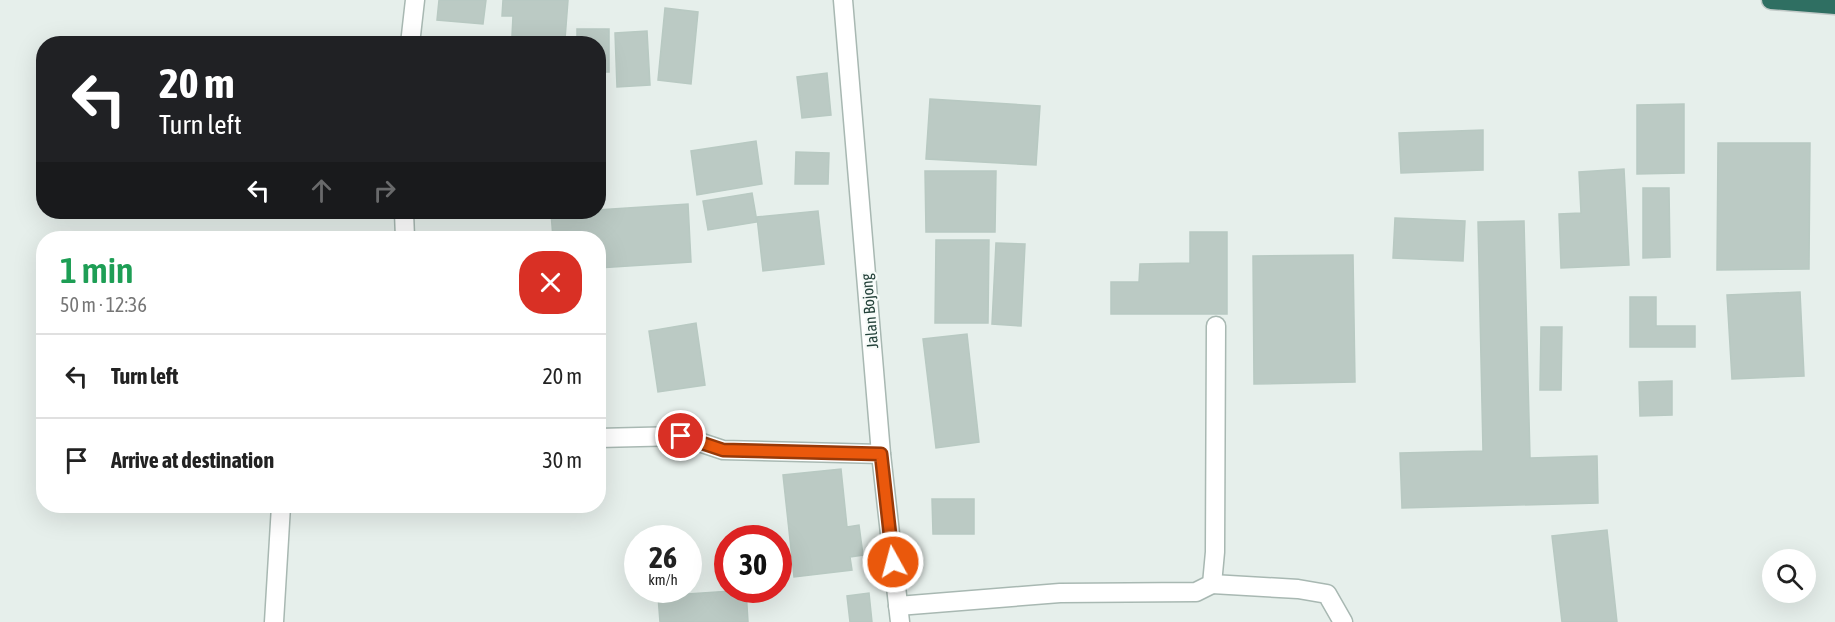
<!DOCTYPE html>
<html lang="en">
<head>
<meta charset="utf-8">
<style>
  :root { --surface:#fff; --page:#f2f2f2; --text:#222; --muted:#767676; --line:#e0e0e0 }
  body { margin:0; font-family:"Asap Condensed",sans-serif; background:var(--page); color:var(--text); height:100vh; display:flex; flex-direction:column; font-size:22px; white-space:nowrap }
  * { box-sizing:border-box; margin:0 }
  p { font-size:20px; color:var(--muted) }
  .icon { flex:none; width:33px; height:33px; fill:none; stroke:currentColor; stroke-width:2; stroke-linecap:round; stroke-linejoin:round }
  .map { position:relative; flex:1; overflow:hidden }
  .details { position:absolute; left:36px; top:231px; width:570px; height:282px; display:flex; flex-direction:column; background:var(--surface); border-radius:24px; box-shadow:0 6px 24px #0002 }
  .details>* { flex:none }
  .hud { position:absolute; left:36px; top:36px; width:570px; height:183px; border-radius:24px; box-shadow:0 6px 24px #0002; background:#202124; color:#fff; overflow:hidden }
  .controls { position:absolute; left:1762px; top:549px; display:grid; gap:12px }
  .controls a { display:grid; place-items:center; width:54px; height:54px; border-radius:50%; background:var(--surface); box-shadow:0 6px 24px #0002; font-size:30px }
  .speed { position:absolute; left:624px; top:525px; display:flex; gap:12px; font-size:30px; font-weight:700; text-align:center }
  .speed>* { display:grid; place-content:center; width:78px; height:78px; border-radius:50%; background:var(--surface); box-shadow:0 6px 24px #0002; line-height:1 }
  .speed small { font-size:15px; font-weight:400 }
  .speed .limit { border:9px solid #d22; background:#fff; color:#111 }
  .pin { position:absolute; display:grid; place-items:center; width:51px; height:51px; color:#fff; margin:-26px; border:3px solid #fff; border-radius:50%; box-shadow:0 2px 6px #0007 }
  .me { position:absolute; width:66px; margin:-33px; rotate:353deg; stroke-linejoin:round; filter:drop-shadow(0 0 4px #0008) }
  .turn { display:flex; align-items:center; gap:21px; height:126px; padding:0 24px; font-size:27px }
  .turn .icon { width:78px; height:78px; stroke-width:2.5 }
  .turn b { display:block; font-size:42px; line-height:51px }
  .lanes { display:flex; align-items:center; height:57px; padding:0 24px; background:#0003; justify-content:center; gap:30px; direction:ltr }
  .lanes .off { opacity:.35 }
  .round { display:grid; place-items:center; flex:none; width:63px; height:63px; border-radius:24px; background:var(--page) }
  .overview { display:flex; align-items:center; justify-content:space-between; height:102px; padding:0 24px }
  h1 { font-size:36px; font-weight:600; line-height:45px; color:#1e9e55 }
  ul { padding:0; list-style:none }
  li { display:flex; align-items:center; gap:18px; height:84px; padding:0 24px; border-top:2px solid var(--line) }
  li div { flex:1 }
  li b { display:block; font-size:22px }
  li em { font-style:normal }
  .map>svg:first-child { display:block }
  .building { fill:#bbcac4; stroke:#b8c9c2; stroke-width:1.5 }
  .lines { fill:none; stroke-linecap:round; stroke-linejoin:round }
  .lane-casing { stroke:#a8b8b2; stroke-width:21 }
  .street-casing { stroke:#a8b8b2; stroke-width:21 }
  .highway-casing { stroke:#c2cac8; stroke-width:21 }
  .lane { stroke:#fff; stroke-width:18 }
  .street { stroke:#fff; stroke-width:18 }
  .highway { stroke:#2f6f62; stroke-width:18 }
  .route-casing { stroke:#983908; stroke-width:15 }
  .route { stroke:#ea580c; stroke-width:10 }
  .labels { text-anchor:middle; stroke-width:4.5; stroke-linejoin:round; paint-order:stroke }
  .street-label { font-size:16px; fill:#24423a; stroke:#f7fbf9 }
</style>
</head>
<body>
<div class="map">
<svg width="1835" height="622" viewBox="0 0 1835 622">
  <rect width="100%" height="100%" fill="#e6efeb"/>
  <!-- building -->
  <g class="building">
    <polygon points="439,0 486,0 483,24 437,20"/>
    <polygon points="503,0 568,0 565,39 512,36 513,16 502,16"/>
    <polygon points="665,8 698,12 691,84 658,80"/>
    <polygon points="577,29 609,29 609,72 598,72 598,44 577,44"/>
    <polygon points="647,31 650,85 617,87 615,33"/>
    <polygon points="827,73 831,115 802,118 797,77"/>
    <polygon points="930,99 1040,106 1036,165 926,159"/>
    <polygon points="1684,104 1684,173 1637,174 1637,105"/>
    <polygon points="1483,130 1483,170 1401,173 1399,133"/>
    <polygon points="756,141 762,184 697,195 691,151"/>
    <polygon points="1718,143 1810,143 1809,269 1717,270"/>
    <polygon points="796,152 829,153 828,184 795,184"/>
    <polygon points="1624,169 1629,265 1561,268 1559,214 1581,213 1579,172"/>
    <polygon points="925,171 996,171 995,232 926,232"/>
    <polygon points="1643,188 1669,188 1670,257 1643,258"/>
    <polygon points="752,193 757,222 708,230 703,201"/>
    <polygon points="688,204 691,262 598,268 598,238 553,238 551,213"/>
    <polygon points="818,211 824,264 763,271 757,217"/>
    <polygon points="1395,218 1465,221 1463,261 1393,258"/>
    <polygon points="1524,221 1530,458 1597,456 1598,503 1402,508 1400,453 1483,451 1478,222"/>
    <polygon points="1190,232 1227,232 1227,314 1111,314 1111,282 1139,282 1140,264 1190,263"/>
    <polygon points="936,240 989,240 988,323 935,323"/>
    <polygon points="996,243 1025,244 1021,326 992,324"/>
    <polygon points="1353,255 1355,382 1254,384 1253,256"/>
    <polygon points="1800,292 1804,376 1732,379 1727,295"/>
    <polygon points="1630,297 1656,297 1656,326 1695,326 1695,347 1630,347"/>
    <polygon points="696,323 705,385 658,392 649,331"/>
    <polygon points="1541,327 1562,327 1561,390 1540,390"/>
    <polygon points="967,334 979,442 936,448 923,339"/>
    <polygon points="1672,381 1672,415 1640,416 1639,382"/>
    <polygon points="841,469 847,527 859,525 863,555 850,557 852,570 794,577 783,475"/>
    <polygon points="932,499 974,499 974,534 933,534"/>
    <polygon points="1607,530 1617,622 1562,622 1552,536"/>
    <polygon points="724,549 728,549 728,579 721,578"/>
    <polygon points="746,590 748,622 660,622 658,596"/>
    <polygon points="869,593 872,622 850,622 847,596"/>
  </g>
  <g class="lines">
    <defs>
      <polyline id="lane" points="1212,584 1298,589 1327,594 1343,622"/>
      <g id="street">
        <polyline points="843,0 881,454 900,622"/>
        <polyline points="410,44 415,0"/>
        <polyline points="404,212 405,238"/>
        <polyline points="598,438 681,436 723,450 881,454"/>
        <polyline points="898,606 1060,593 1196,592 1212,584 1215,552 1216,326"/>
        <polyline points="274,622 281,506"/>
      </g>
      <polyline id="highway" points="1771,0 1835,5"/>
    </defs>
    <!-- lane casing -->
    <use href="#lane" class="lane-casing"/>
    <!-- street casing -->
    <use href="#street" class="street-casing"/>
    <!-- highway casing -->
    <use href="#highway" class="highway-casing"/>
    <!-- lane -->
    <use href="#lane" class="lane"/>
    <!-- street -->
    <use href="#street" class="street"/>
    <!-- highway -->
    <use href="#highway" class="highway"/>
  </g>
  <g class="lines">
    <defs>
      <polyline id="route" points="681,436 723,450 881,454 893,562"/>
    </defs>
    <!-- route casing -->
    <use href="#route" class="route-casing"/>
    <!-- route -->
    <use href="#route" class="route"/>
  </g>
  <g class="labels">
    <!-- street labels -->
    <g class="street-label">
      <text transform="translate(869 311) rotate(-95)" y="6">Jalan Bojong</text>
    </g>
  </g>
</svg>
<div class="controls">
<a><svg class="icon" aria-label="search" viewBox="0 0 24 24"><circle cx="10" cy="10" r="6"/><path d="M15 15l6 6"/></svg></a>
</div>
<div class="speed"><div>26<small>km/h</small></div><div class="limit">30</div></div>
<div class="pin" style="left:681px;top:436px;background:#d93025"><svg class="icon" aria-label="arrive" viewBox="0 0 24 24"><path d="M6 21V4h12l-3 4 3 4H6"/></svg></div>
<svg class="me" style="left:893px;top:562px" viewBox="-20 -20 40 40"><circle r="17" fill="#ea580c" stroke="#fff" stroke-width="3"/><path d="M0-11L8 9 0 5-8 9z" fill="#fff"/></svg>
<div class="hud">
<div class="turn"><svg class="icon" aria-label="left" viewBox="0 0 24 24"><path d="M17 20v-9H6M10 6l-5 5 5 5"/></svg><div><b>20 m</b>Turn left</div></div>
<div class="lanes"><svg class="icon" aria-label="left" viewBox="0 0 24 24"><path d="M17 20v-9H6M10 6l-5 5 5 5"/></svg><svg class="icon off" aria-label="ahead" viewBox="0 0 24 24"><path d="M12 20V5M6 11l6-6 6 6"/></svg><svg class="icon off" aria-label="right" viewBox="0 0 24 24"><path d="M7 20v-9h11M14 6l5 5-5 5"/></svg></div>
</div>
<section class="details">
<div class="overview"><div><h1>1 min</h1><p>50 m · 12:36</p></div><a class="round" style="background:#d93025;color:#fff"><svg class="icon" aria-label="close" viewBox="0 0 24 24"><path d="M6 6l12 12M18 6L6 18"/></svg></a></div>
<ul>
<li><svg class="icon" aria-label="left" viewBox="0 0 24 24"><path d="M17 20v-9H6M10 6l-5 5 5 5"/></svg><div><b>Turn left</b></div><em>20 m</em></li>
<li><svg class="icon" aria-label="arrive" viewBox="0 0 24 24"><path d="M6 21V4h12l-3 4 3 4H6"/></svg><div><b>Arrive at destination</b></div><em>30 m</em></li>
</ul>
</section>
</div>
</body>
</html>
